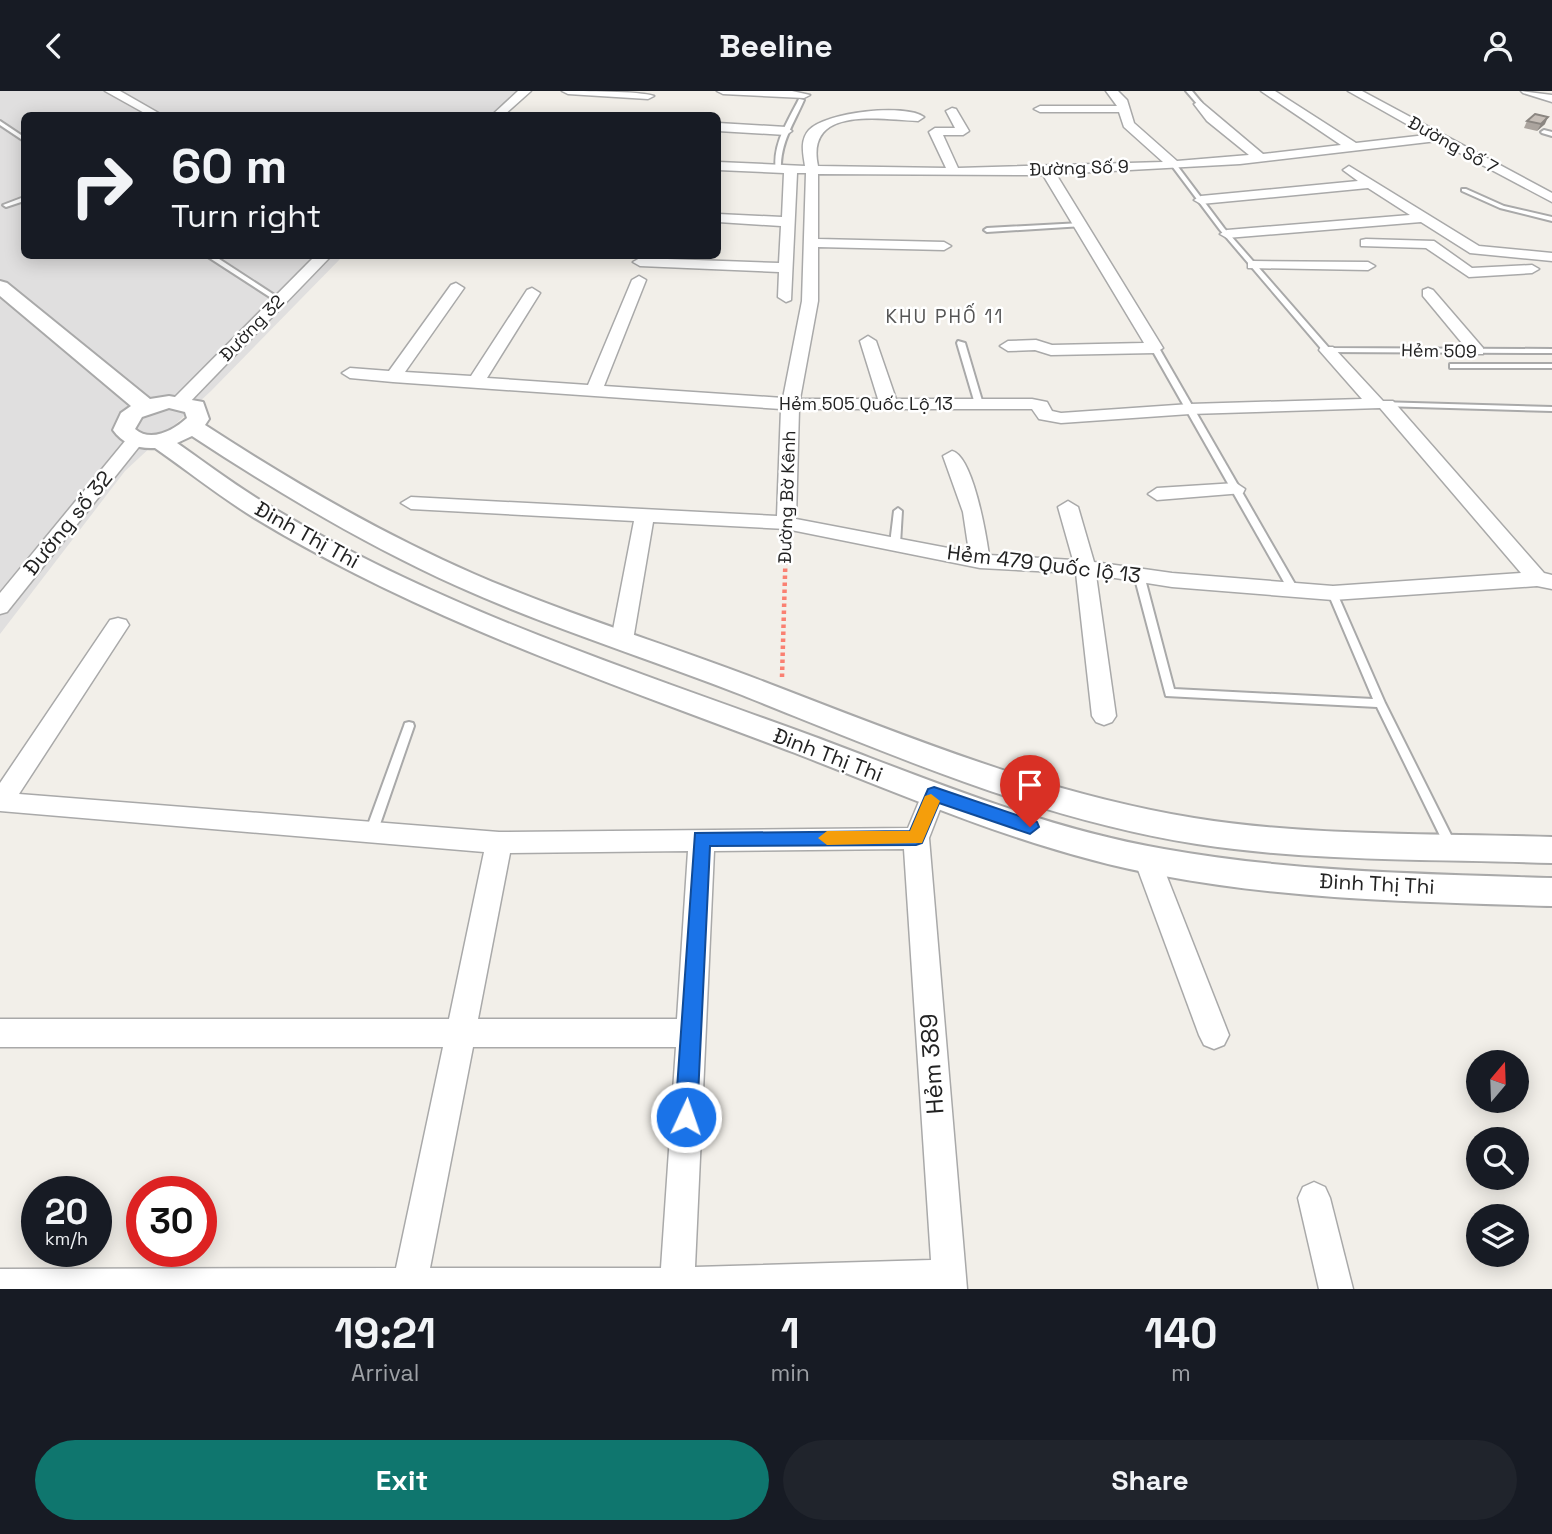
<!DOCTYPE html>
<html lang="en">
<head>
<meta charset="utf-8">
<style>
  :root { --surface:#171b24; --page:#20242c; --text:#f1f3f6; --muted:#9ea1a6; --accent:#0f766e }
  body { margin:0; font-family:"Space Grotesk",sans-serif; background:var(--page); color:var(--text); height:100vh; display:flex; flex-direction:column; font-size:26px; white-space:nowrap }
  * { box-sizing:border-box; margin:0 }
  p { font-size:23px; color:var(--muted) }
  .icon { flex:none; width:38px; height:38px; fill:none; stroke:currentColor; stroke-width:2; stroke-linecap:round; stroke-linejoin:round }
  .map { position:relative; height:1198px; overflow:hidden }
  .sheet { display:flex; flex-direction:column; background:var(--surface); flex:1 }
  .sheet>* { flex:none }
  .banner { position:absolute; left:21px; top:21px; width:700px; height:147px; border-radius:10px; box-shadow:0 4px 18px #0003; background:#171b24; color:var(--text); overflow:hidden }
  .needle { width:46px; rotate:19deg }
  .fabs { position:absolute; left:1466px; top:959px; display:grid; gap:14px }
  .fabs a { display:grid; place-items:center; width:63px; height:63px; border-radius:50%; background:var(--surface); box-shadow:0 4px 18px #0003; font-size:35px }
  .speed { position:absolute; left:21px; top:1085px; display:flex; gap:14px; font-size:35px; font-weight:700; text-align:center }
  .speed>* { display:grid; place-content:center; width:91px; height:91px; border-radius:50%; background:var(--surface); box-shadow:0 4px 18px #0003; line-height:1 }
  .speed small { font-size:18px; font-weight:400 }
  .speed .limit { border:10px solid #d22; background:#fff; color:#111 }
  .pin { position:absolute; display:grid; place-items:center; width:60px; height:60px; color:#fff; margin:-72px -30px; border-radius:50% 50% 50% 0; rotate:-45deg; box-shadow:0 0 7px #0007 }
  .pin .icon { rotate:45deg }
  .me { position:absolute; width:77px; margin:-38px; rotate:3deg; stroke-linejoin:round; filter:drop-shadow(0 0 5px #0008) }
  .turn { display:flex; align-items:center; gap:24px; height:147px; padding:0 35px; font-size:32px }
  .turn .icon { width:91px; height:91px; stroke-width:2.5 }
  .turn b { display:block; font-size:49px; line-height:60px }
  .eta { display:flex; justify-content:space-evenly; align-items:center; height:119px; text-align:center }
  .eta b { font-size:42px; font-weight:600; line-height:49px }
  .button { display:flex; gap:14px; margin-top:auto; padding:14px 35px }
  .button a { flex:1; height:80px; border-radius:42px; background:var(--accent); color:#fff; font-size:28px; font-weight:600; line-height:80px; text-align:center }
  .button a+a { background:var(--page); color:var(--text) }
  header { display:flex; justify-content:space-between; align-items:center; height:91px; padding:0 35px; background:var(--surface); font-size:32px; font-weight:600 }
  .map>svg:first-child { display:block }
  .residential { fill:#e0dfdf }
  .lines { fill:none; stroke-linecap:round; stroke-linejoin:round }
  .service-casing { stroke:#a9a9a9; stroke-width:4 }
  .minor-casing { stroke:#a9a9a9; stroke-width:3 }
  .tertiary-casing { stroke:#a9a9a9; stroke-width:4 }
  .path { stroke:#fa8072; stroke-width:4.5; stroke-dasharray:3.5 3.5; stroke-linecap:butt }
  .service { fill:#fff; fill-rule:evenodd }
  .minor { fill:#fff; fill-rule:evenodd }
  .tertiary { fill:#fff; fill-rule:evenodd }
  .wall { fill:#aba49e }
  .shaded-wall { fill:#8b8681 }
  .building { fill:#c7bfb8; stroke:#8b8681; stroke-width:2 }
  .route { fill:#1a73e8; stroke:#114b97; stroke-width:2 }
  .slow { fill:#f59e0b }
  .labels { text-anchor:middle; stroke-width:5; stroke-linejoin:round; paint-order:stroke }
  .far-street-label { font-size:18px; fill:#222; stroke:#fff }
  .far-neighbourhood-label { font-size:19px; letter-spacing:2px; fill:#555; stroke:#fff }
  .street-label { font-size:21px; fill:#222; stroke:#fff }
  .near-street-label { font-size:24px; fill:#222; stroke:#fff }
</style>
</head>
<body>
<header><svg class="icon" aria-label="back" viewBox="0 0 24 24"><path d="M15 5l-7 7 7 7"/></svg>Beeline<svg class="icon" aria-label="person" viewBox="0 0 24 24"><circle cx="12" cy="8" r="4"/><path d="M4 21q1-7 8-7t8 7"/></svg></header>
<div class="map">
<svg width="1552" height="1198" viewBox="0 0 1552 1198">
  <rect width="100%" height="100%" fill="#f2efe9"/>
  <!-- residential -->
  <polygon class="residential" points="0,0 517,0 490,24 24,24 24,164 343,165 211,300 125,380 0,543"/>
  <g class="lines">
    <defs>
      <g id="service">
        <polygon points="1186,0 1192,0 1202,12 1202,14 1198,14"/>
        <path d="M799,8L804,9C794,32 780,52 781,78L776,79C772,54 788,30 799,8Z"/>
        <polygon points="0,30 24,46 24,50 0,34"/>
        <polygon points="1544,39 1552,41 1552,45 1542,42 1541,41"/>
        <polygon points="1172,73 1176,73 1224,137 1329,257 1552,258 1552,262 1324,261 1220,139 1172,75"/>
        <polygon points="1462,98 1466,98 1504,115 1552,126 1552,130 1500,117 1462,100"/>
        <polygon points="24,106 24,110 6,116 3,114"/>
        <polygon points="1081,132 1083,133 1083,135 987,141 984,139 987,137"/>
        <polygon points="205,164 213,164 282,209 276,210"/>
        <polygon points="958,250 965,252 983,313 982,315 976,315 975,313 957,252"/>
        <polygon points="1152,255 1159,257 1299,500 1297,502 1291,502 1289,500 1151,257"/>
        <rect x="1450" y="273" width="102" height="4"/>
        <polygon points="1379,311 1552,316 1552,320 1382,315 1379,315"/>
        <polygon points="898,417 902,420 900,453 895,456 890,453 894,420"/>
        <polygon points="1139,481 1144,484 1174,598 1373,608 1328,502 1330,500 1336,500 1385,612 1456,754 1454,757 1450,759 1446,757 1377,616 1166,605 1134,484"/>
        <polygon points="409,631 413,632 414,635 377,742 375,745 371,747 367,745 365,742 404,635 405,632"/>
      </g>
      <g id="minor">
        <polygon points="105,0 120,0 162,24 148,24"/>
        <polygon points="518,0 531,0 504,24 492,24"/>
        <path d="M562,0C583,0 639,0 654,5L648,8L568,3Z"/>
        <polygon points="717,0 792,0 810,4 804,7 723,3"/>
        <path d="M1106,0H1118L1127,9L1134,32L1177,70L1249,64L1207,30L1194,13L1200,10L1263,63L1341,54L1261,0H1275L1356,52L1426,44L1348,0H1362L1552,102V111L1437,50L1240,73L1056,83L1163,257L1155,262L1051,264L1035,259L1008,260L1000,255L1008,250L1036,249L1052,254L1144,252L1043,84L818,83V148L944,151L951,155L944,159L818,156V210L800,308H878L860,250L868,245L876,250L896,308H1032L1047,311L1052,320L1061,322L1190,313L1362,308L1319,259L1321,256H1333L1383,310H1393L1544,482L1552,484V498L1537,495L1333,509L1172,496L1096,484L1116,625L1112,631L1104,634L1096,631L1092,625L1076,482L980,477L786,438L653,431L633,549L630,554H614L611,549L634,430L411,418L401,412L411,406L777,425L781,318L393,291L350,287L342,282L350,277L389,280L451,194L456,192L464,197L405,281L471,285L527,199L532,197L540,202L487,287L588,294L632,189L639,185L646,189L604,295L783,307L802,210L806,82H797L791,209L786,211L778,206L779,181L640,175L633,171L640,167L779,172L781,135L718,131V123L782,126L784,82L718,79V71L805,75C803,62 800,49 809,39C826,21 905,12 924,26L918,30C879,28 805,15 818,75L946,77L929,41L935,37H955L946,20L952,17L956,18L969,40L963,44H943L958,77L1163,71L1124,36L1119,21H1040L1034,18L1040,15H1117ZM1380,317L1521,482L1333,495L1172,482L1094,471L1078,416L1068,410L1058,416L1073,469L989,464C986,443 973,365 952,360L943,365L963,421L969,461L796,428L799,318H1032L1039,328L1061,332L1190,323Z"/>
        <polygon points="1521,0 1552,4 1552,11 1523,2"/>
        <polygon points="718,32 786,36 792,40 786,44 718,40"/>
        <polygon points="1349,75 1479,155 1552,162 1552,170 1470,162 1421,131 1227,147 1220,143 1227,139 1410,124 1368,97 1201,113 1194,109 1201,105 1358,90 1343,79"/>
        <polygon points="1366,148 1434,150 1472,177 1532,174 1539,178 1532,182 1469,186 1426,157 1361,155 1361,149"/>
        <polygon points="316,164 332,164 186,315 174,315 171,311 174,307"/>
        <polygon points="1253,170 1368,171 1375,175 1368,179 1248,177 1248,171"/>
        <polygon points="1428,197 1433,199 1483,257 1483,263 1471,263 1423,205 1423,199"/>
        <polygon points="136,343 145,348 142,352 7,521 0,523 0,502 130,344"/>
        <polygon points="1236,392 1245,398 1243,402 1157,409 1148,403 1157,397"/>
        <path d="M118,527L126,529L129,534L19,703L499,741L908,737L925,696L934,693L943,696L946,703L929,747L967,1198H0V1178L396,1177L443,956H0V928H449L484,761L0,720V692L110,529ZM904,758L931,1169L695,1176L714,760ZM688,760L677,928H478L510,762ZM473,956H676L661,1177H430Z"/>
        <polygon points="1147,757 1156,760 1160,768 1229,944 1224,954 1214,958 1204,954 1199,944 1134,768 1138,760"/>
        <polygon points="1314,1091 1325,1096 1330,1107 1353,1198 1319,1198 1298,1107 1303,1096"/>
      </g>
      <path id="tertiary" d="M0,190L7,192L150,308L169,305L203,311L209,328L205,334C291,390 380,442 474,483C566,523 663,552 757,588C901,643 1041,702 1194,727C1312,746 1433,742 1552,746V772C1434,768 1314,771 1197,753C1038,728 890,663 742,604C647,567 550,537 457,495C364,453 277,401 192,345L177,352C207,373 236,395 268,414C437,517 630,578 815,646C930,689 1043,737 1164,758C1292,781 1423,783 1552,787V815C1423,811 1292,809 1164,785C1036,762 916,709 795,662C611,592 422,529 253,426C219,405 188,380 155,357C138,358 123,353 113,339L121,322L131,315L0,205ZM169,317L185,321L187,327C174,339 151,352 135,338L142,326Z"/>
    </defs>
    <!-- service casing -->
    <use href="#service" class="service-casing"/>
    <!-- minor casing -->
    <use href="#minor" class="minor-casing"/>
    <!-- tertiary casing -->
    <use href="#tertiary" class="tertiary-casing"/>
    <!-- path -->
    <polyline class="path" points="782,586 786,451"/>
    <!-- service -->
    <use href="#service" class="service"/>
    <!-- minor -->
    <use href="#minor" class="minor"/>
    <!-- tertiary -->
    <use href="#tertiary" class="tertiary"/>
  </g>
  <!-- wall -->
  <polygon class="wall" points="1527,30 1545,33 1537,40 1524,37"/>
  <!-- shaded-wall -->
  <polygon class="shaded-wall" points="1548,26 1545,33 1537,40 1541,33"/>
  <!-- building -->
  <polygon class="building" points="1535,23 1548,26 1541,33 1527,30"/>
  <!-- route -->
  <polygon class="route" points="934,696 1037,731 1039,736 1030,743 939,712 922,752 916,754 710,755 697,1026 694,1034 686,1037 678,1034 675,1026 695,742 910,740 928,698"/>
  <!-- slow -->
  <polygon class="slow" points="931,703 940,710 922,752 827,754 818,747 827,740 910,740 925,705"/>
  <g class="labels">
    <!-- far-street labels -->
    <g class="far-street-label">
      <text transform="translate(1453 54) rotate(29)" y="6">Đường Số 7</text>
      <text transform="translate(1079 77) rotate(-2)" y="6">Đường Số 9</text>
      <text transform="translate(252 237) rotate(-46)" y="6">Đường 32</text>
      <text transform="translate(1439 260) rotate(1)" y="6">Hẻm 509</text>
      <text x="866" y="319">Hẻm 505 Quốc Lộ 13</text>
      <text transform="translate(787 406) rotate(-88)" y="6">Đường Bờ Kênh</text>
    </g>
    <!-- far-neighbourhood labels -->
    <g class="far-neighbourhood-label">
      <text x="945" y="232">KHU PHỐ 11</text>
    </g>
    <!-- street labels -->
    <g class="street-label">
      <text transform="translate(68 432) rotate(-51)" y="7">Đường số 32</text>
      <text transform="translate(307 444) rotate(29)" y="7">Đinh Thị Thi</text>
      <text transform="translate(1044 473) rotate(7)" y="7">Hẻm 479 Quốc lộ 13</text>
      <text transform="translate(828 664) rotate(21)" y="7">Đinh Thị Thi</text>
      <text transform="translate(1377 793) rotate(3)" y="7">Đinh Thị Thi</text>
    </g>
    <!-- near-street labels -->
    <g class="near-street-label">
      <text transform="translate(932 973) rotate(-94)" y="8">Hẻm 389</text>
    </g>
  </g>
</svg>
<div class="fabs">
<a><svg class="needle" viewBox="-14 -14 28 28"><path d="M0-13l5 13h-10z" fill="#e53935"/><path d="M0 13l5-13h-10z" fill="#9ea1a6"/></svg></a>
<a><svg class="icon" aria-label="search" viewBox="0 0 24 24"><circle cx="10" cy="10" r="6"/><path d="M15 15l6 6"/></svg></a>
<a><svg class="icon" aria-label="layers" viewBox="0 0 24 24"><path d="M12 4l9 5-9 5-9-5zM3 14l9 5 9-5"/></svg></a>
</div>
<div class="speed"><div>20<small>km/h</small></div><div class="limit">30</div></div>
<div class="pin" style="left:1030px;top:736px;background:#d93025"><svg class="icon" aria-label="arrive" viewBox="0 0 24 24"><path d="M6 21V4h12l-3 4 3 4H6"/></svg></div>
<svg class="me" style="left:686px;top:1026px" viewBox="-20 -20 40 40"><circle r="17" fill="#1a73e8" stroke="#fff" stroke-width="3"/><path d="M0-11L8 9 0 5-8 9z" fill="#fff"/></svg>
<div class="banner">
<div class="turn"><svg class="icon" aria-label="right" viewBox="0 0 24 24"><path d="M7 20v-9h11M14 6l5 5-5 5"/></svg><div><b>60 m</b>Turn right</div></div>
</div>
</div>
<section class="sheet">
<div class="eta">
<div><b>19:21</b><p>Arrival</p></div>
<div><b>1</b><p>min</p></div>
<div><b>140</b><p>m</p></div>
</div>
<div class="button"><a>Exit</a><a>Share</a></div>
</section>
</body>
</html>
